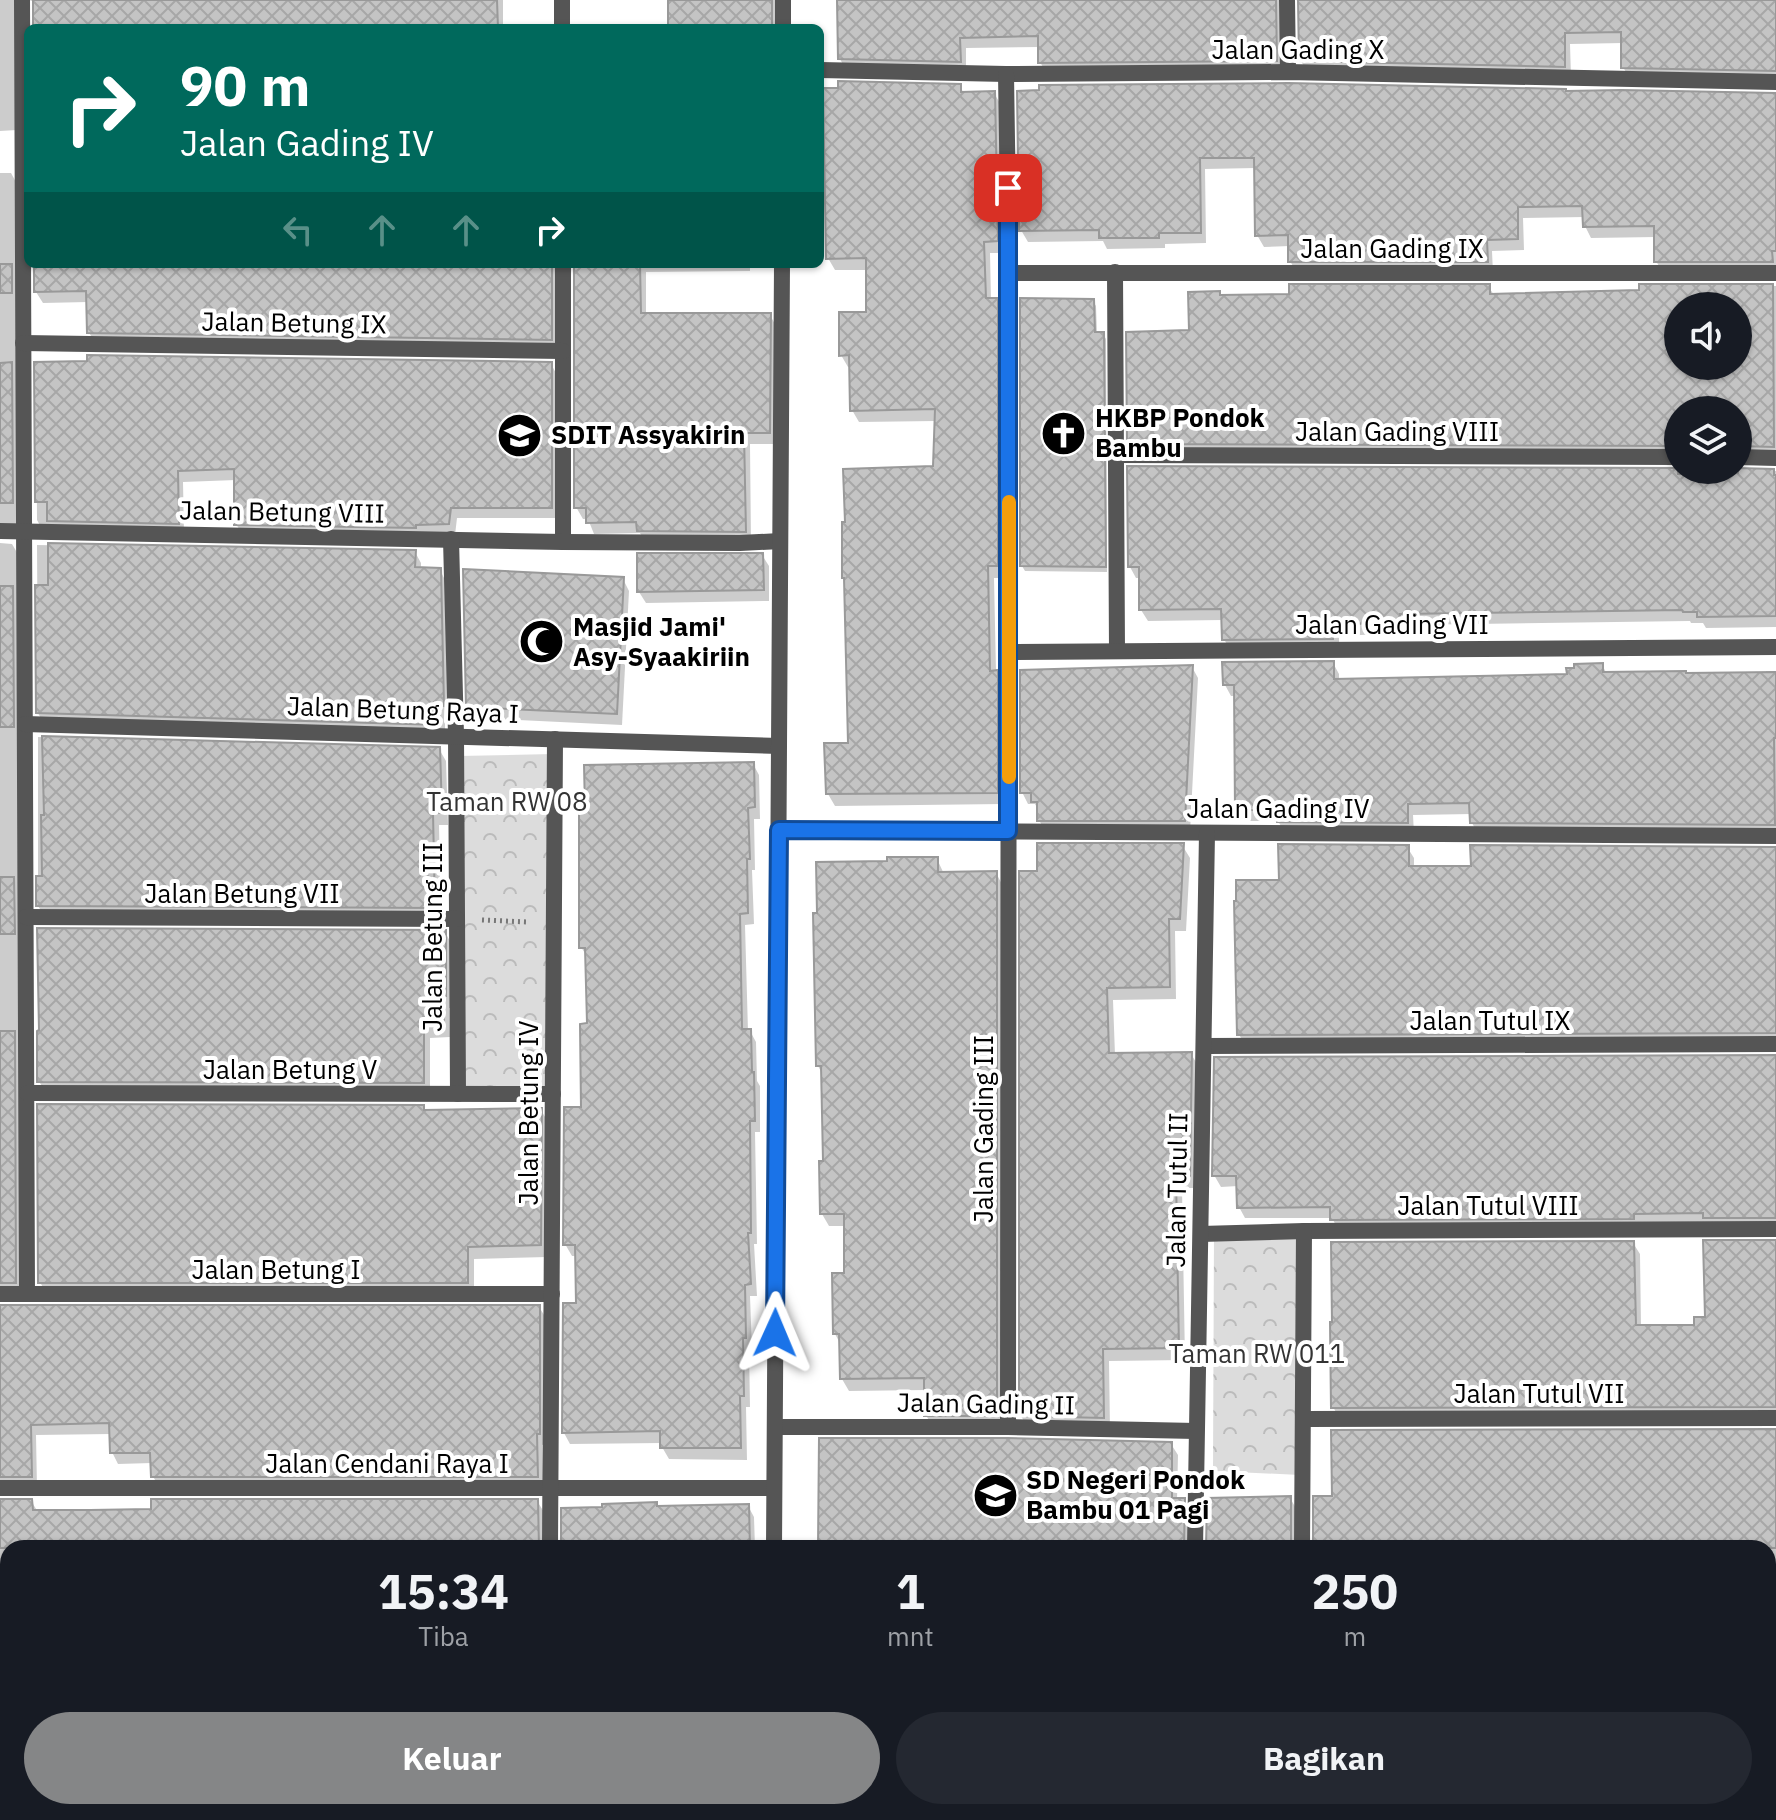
<!DOCTYPE html>
<html lang="id">
<head>
<meta charset="utf-8">
<style>
  :root { --surface:#171b24; --page:#242831; --text:#f1f3f6; --muted:#9ea1a6; --accent:#858687 }
  body { margin:0; font-family:"IBM Plex Sans",sans-serif; background:var(--page); color:var(--text); height:100vh; display:flex; flex-direction:column; font-size:30px; white-space:nowrap }
  * { box-sizing:border-box; margin:0 }
  p { font-size:26px; color:var(--muted) }
  .icon { flex:none; width:44px; height:44px; fill:none; stroke:currentColor; stroke-width:2; stroke-linecap:round; stroke-linejoin:round }
  .map { position:relative; flex:1; overflow:hidden }
  .panel { position:absolute; left:0px; top:1540px; width:1776px; height:280px; display:flex; flex-direction:column; background:var(--surface); border-radius:24px 24px 0 0; box-shadow:0 2px 6px #0004 }
  .panel>* { flex:none }
  .banner { position:absolute; left:24px; top:24px; width:800px; height:244px; border-radius:12px; box-shadow:0 2px 6px #0004; background:#00695c; color:#fff; overflow:hidden }
  .fabs { position:absolute; left:1664px; top:292px; display:grid; gap:16px }
  .fabs a { display:grid; place-items:center; width:88px; height:88px; border-radius:50%; background:var(--surface); box-shadow:0 2px 6px #0004; font-size:40px }
  .pin { position:absolute; display:grid; place-items:center; width:68px; height:68px; color:#fff; margin:-34px; border-radius:16px; box-shadow:0 4px 12px #0006 }
  .me { position:absolute; width:88px; margin:-44px; rotate:1deg; stroke-linejoin:round; filter:drop-shadow(0 0 6px #0008) }
  .turn { display:flex; align-items:center; gap:28px; height:168px; padding:0 24px; font-size:36px }
  .turn .icon { width:104px; height:104px; stroke-width:2.5 }
  .turn b { display:block; font-size:56px; line-height:68px }
  .lanes { display:flex; align-items:center; height:76px; padding:0 24px; background:#0003; justify-content:center; gap:40px; direction:ltr }
  .lanes .off { opacity:.35 }
  .eta { display:flex; justify-content:space-evenly; align-items:center; height:136px; text-align:center }
  .eta b { font-size:48px; font-weight:700; line-height:56px }
  .primary-button { display:flex; gap:16px; margin-top:auto; padding:16px 24px }
  .primary-button a { flex:1; height:92px; border-radius:48px; background:var(--accent); color:#fff; font-size:32px; font-weight:700; line-height:92px; text-align:center }
  .primary-button a+a { background:var(--page); color:var(--text) }
  .map>svg:first-child { display:block }
  .forest { fill:url(#forest-crowns) }
  .shadow { fill:#0003; fill-rule:evenodd }
  .building { fill:url(#building-cross-hatch); stroke:#999; stroke-width:2; fill-rule:evenodd }
  .lines { fill:none; stroke-linecap:round; stroke-linejoin:round }
  .path { stroke:#777; stroke-width:5; stroke-dasharray:2 4; stroke-linecap:butt }
  .street { stroke:#555; stroke-width:16 }
  .route-casing { stroke:#114b97; stroke-width:20 }
  .route { stroke:#1a73e8; stroke-width:14 }
  .slow { stroke:#f59e0b; stroke-width:14 }
  .labels { text-anchor:middle; stroke-width:8; stroke-linejoin:round; paint-order:stroke }
  .street-label { font-size:26px; fill:#000; stroke:#fff }
  .poi-label { font-size:26px; font-weight:bold; fill:#000; stroke:#fff; text-anchor:start }
  .park-label { font-size:26px; fill:#333; stroke:#fff }
</style>
</head>
<body>
<div class="map">
<svg width="1776" height="1820" viewBox="0 0 1776 1820">
  <defs>
    <pattern id="forest-crowns" width="20" height="18" patternUnits="userSpaceOnUse" patternTransform="scale(2)"><rect width="20" height="18" fill="#dcdcdc"/><path d="M2 6a3 3 0 1 1 6 0M12 15a3 3 0 1 1 6 0" fill="none" stroke="#bbb"/></pattern>
    <pattern id="building-cross-hatch" width="8" height="8" patternUnits="userSpaceOnUse" patternTransform="scale(2)"><rect width="8" height="8" fill="#c4c4c4"/><path d="M0 0l8 8M0 8l8-8" fill="none" stroke="#a7a7a7"/></pattern>
  </defs>
  <rect width="100%" height="100%" fill="#fff"/>
  <!-- forest -->
  <g class="forest">
    <polygon points="553,754 550,1086 464,1089 459,756"/>
    <polygon points="1214,1234 1301,1237 1300,1475 1213,1471"/>
  </g>
  <!-- shadow -->
  <g class="shadow">
    <polygon points="0,0 28,0 17,130 0,131"/>
    <polygon points="29,0 503,0 503,28 35,28 35,2"/>
    <polygon points="670,0 782,0 777,28 670,28"/>
    <polygon points="839,0 1295,0 1282,72 1047,74 1040,62 1040,47 966,48 966,73 846,70 840,59"/>
    <polygon points="1296,0 1776,0 1776,82 1630,79 1623,67 1623,43 1570,44 1571,77 1307,72 1301,61 1300,2"/>
    <polygon points="960,86 964,94 994,93 1001,105 1003,253 990,253 991,300 997,300 1004,312 1004,578 994,578 996,672 1003,685 1003,804 835,806 828,794 850,745 935,468 936,421 859,422 852,410 851,367 848,367 841,355 868,314 868,270 835,270 828,258"/>
    <polygon points="1019,92 1776,95 1776,273 1663,273 1656,261 1656,237 1591,238 1585,226 1585,217 1523,218 1524,250 1492,251 1493,273 1297,273 1290,261 1290,246 1264,247 1257,235 1256,168 1205,169 1206,243 1165,244 1165,248 1107,249 1103,241 1028,242 1021,230"/>
    <polygon points="0,173 11,173 17,184 18,531 0,534"/>
    <polygon points="36,264 750,264 750,271 646,272 646,315 770,315 776,326 775,444 750,444 751,543 645,542 640,533 594,534 588,519 583,519 576,507 576,265 565,265 557,351 95,344 89,332 88,302 43,303 36,292"/>
    <path d="M1488,286L1494,295L1642,292L1641,286H1776V458L1738,460V410H1678V457L1135,455L1129,444L1191,332L1221,297ZM1678,306H1738V366H1678Z"/>
    <polygon points="1093,301 1096,306 1097,334 1103,334 1106,339 1107,572 1025,571 1022,566"/>
    <polygon points="36,364 551,364 557,375 557,518 457,518 455,535 243,535 236,524 236,480 183,482 184,534 43,531 37,520"/>
    <polygon points="1129,468 1776,471 1776,627 1706,628 1703,623 1691,623 1690,621 1405,625 1405,633 1339,636 1339,650 1230,650 1224,639 1223,620 1148,621 1141,610 1141,578 1136,578 1130,567"/>
    <polygon points="0,543 12,544 19,556 21,1294 0,1296"/>
    <polygon points="37,545 415,552 421,563 421,569 440,570 446,582 449,716 445,716 445,736 44,724 38,713"/>
    <polygon points="762,555 769,566 769,601 646,603 639,592"/>
    <polygon points="623,579 629,591 622,725 475,718 468,706"/>
    <polygon points="1333,663 1339,674 1339,681 1569,676 1602,665 1607,674 1766,674 1766,671 1776,671 1776,836 1478,834 1472,823 1472,814 1413,815 1414,834 1285,833 1278,821 1244,821 1237,810 1237,696 1231,696 1225,685"/>
    <polygon points="1192,667 1198,678 1190,832 1045,831 1039,820 1039,811 1035,804 1028,804 1022,792"/>
    <polygon points="38,737 439,749 446,761 448,825 439,825 441,920 46,918 38,906"/>
    <polygon points="753,764 759,775 760,819 754,819 755,870 752,870 754,924 745,925 748,1031 750,1031 756,1042 757,1081 760,1086 760,1132 755,1132 757,1244 754,1244 757,1296 750,1296 752,1349 749,1349 750,1407 746,1407 747,1460 669,1459 662,1447 662,1443 570,1444 564,1433 578,1305 577,1256 572,1256 565,1244 583,1109 589,1025 588,958 581,947"/>
    <polygon points="1182,845 1190,858 1186,931 1175,931 1176,999 1113,1000 1115,1055 1191,1054 1199,1067 1196,1188 1182,1188 1185,1360 1109,1361 1110,1430 1028,1428 1021,1416 1039,873"/>
    <polygon points="1407,847 1414,858 1414,868 1473,868 1776,849 1776,1044 1245,1046 1239,1034 1281,882"/>
    <polygon points="937,859 944,874 996,873 1003,886 1003,1428 933,1428 926,1415 926,1390 849,1391 842,1379 841,1345 835,1334 846,1275 846,1226 829,1226 822,1214 825,1163 823,1075 818,1066 889,862"/>
    <polygon points="39,930 445,932 452,945 453,1008 449,1008 450,1037 430,1038 430,1095 46,1094 39,1081"/>
    <polygon points="1776,1057 1776,1230 1339,1231 1332,1218 1245,1218 1239,1207 1238,1186 1221,1187 1214,1175"/>
    <polygon points="423,1107 426,1112 541,1110 548,1122 547,1257 474,1259 474,1295 47,1295 40,1282"/>
    <polygon points="1776,1242 1776,1418 1340,1419 1333,1407 1633,1243 1640,1254 1641,1327 1696,1327 1707,1319"/>
    <polygon points="0,1307 539,1307 546,1318 545,1444 542,1445 543,1488 159,1488 153,1476 152,1463 118,1464 112,1452 111,1434 36,1435 37,1488 0,1491"/>
    <polygon points="1776,1431 1776,1623 1768,1625 1768,1548 1315,1548 1334,1498"/>
    <polygon points="1171,1444 1178,1455 1177,1500 1184,1500 1190,1512 1190,1548 819,1548"/>
    <polygon points="1290,1498 1297,1510 1297,1548 1207,1548"/>
    <polygon points="0,1501 31,1501 38,1512 537,1501 544,1512 544,1548 8,1548 8,1681 0,1683"/>
    <polygon points="748,1506 754,1517 755,1548 563,1548 658,1508"/>
    <polygon points="1768,1634 1776,1635 1776,1793 1768,1795"/>
    <polygon points="0,1692 8,1693 8,1812 177,1812 165,1820 0,1820"/>
    <polygon points="1768,1804 1776,1805 1776,1820 1240,1820 1240,1812 1768,1812"/>
    <polygon points="178,1812 372,1812 360,1820 182,1820 181,1813"/>
    <polygon points="373,1812 552,1812 542,1820 377,1820 376,1813"/>
    <polygon points="553,1812 720,1812 724,1820 558,1820 559,1814"/>
    <polygon points="827,1812 1002,1812 992,1820 829,1820"/>
    <polygon points="1003,1812 1185,1812 1186,1820 1008,1820 1009,1814"/>
  </g>
  <!-- building -->
  <g class="building">
    <polygon points="33,0 497,0 498,28 33,28"/>
    <rect x="668" y="0" width="104" height="28"/>
    <polygon points="837,0 1276,0 1277,61 1038,63 1038,36 960,38 961,62 838,59"/>
    <polygon points="1298,0 1776,0 1776,71 1621,68 1621,32 1565,33 1565,67 1299,61"/>
    <polygon points="838,81 961,84 961,92 995,91 998,241 984,242 986,298 998,298 998,566 988,566 990,671 998,670 998,793 826,794 824,743 848,743 844,578 842,578 842,522 845,522 843,469 933,466 935,409 850,411 849,355 839,356 839,312 866,312 866,258 826,259 823,88 838,88"/>
    <polygon points="1288,83 1566,89 1566,91 1622,90 1776,93 1776,251 1772,251 1773,262 1654,262 1654,226 1583,227 1582,206 1518,207 1518,239 1487,240 1488,262 1288,262 1288,235 1255,236 1254,158 1200,158 1201,233 1159,233 1159,238 1099,238 1099,230 1019,231 1017,91 1039,90 1039,85"/>
    <rect x="0" y="264" width="12" height="29"/>
    <polygon points="34,264 552,264 552,340 87,333 86,291 34,292"/>
    <polygon points="574,264 640,264 641,313 771,313 770,433 744,433 746,532 637,531 636,522 586,523 586,508 574,508"/>
    <path d="M1289,284H1490V294L1639,290V284H1773L1774,447L1738,446V410H1678V446L1127,444L1126,332L1189,330L1188,292L1220,291V295L1289,294ZM1678,306H1738V366H1678Z"/>
    <polygon points="1020,298 1094,299 1095,332 1104,332 1106,567 1020,566"/>
    <polygon points="87,355 552,362 552,508 451,508 449,524 416,525 416,528 234,525 234,469 178,471 179,524 47,521 47,502 35,502 34,362 87,361"/>
    <polygon points="12,362 13,503 0,503 0,363"/>
    <polygon points="1127,466 1678,468 1678,474 1738,473 1738,468 1774,469 1774,475 1776,475 1776,616 1697,617 1697,612 1683,612 1682,610 1400,614 1400,622 1333,625 1333,639 1222,640 1221,609 1139,610 1139,567 1128,567"/>
    <polygon points="48,543 416,550 415,567 441,568 444,706 440,705 440,725 36,713 35,585 48,585"/>
    <polygon points="637,553 763,553 764,590 637,592"/>
    <polygon points="463,569 624,577 617,714 466,707"/>
    <polygon points="0,586 13,586 14,727 0,727"/>
    <polygon points="1334,661 1334,679 1567,674 1566,668 1574,668 1574,664 1603,663 1603,672 1686,671 1686,673 1776,672 1776,738 1774,738 1775,825 1470,823 1469,803 1408,804 1408,823 1277,822 1276,810 1235,810 1234,685 1223,685 1222,662"/>
    <polygon points="1193,665 1185,821 1037,821 1037,802 1031,802 1031,793 1020,793 1020,670"/>
    <polygon points="42,736 440,747 442,813 433,813 435,908 36,906 36,876 42,876 41,815 44,815"/>
    <polygon points="754,762 755,807 748,808 750,859 747,859 748,913 740,914 742,1029 751,1029 752,1072 754,1072 755,1121 750,1121 751,1233 748,1233 751,1284 745,1285 746,1338 743,1338 744,1396 740,1396 741,1448 660,1448 660,1431 562,1433 563,1303 576,1303 575,1245 563,1245 564,1107 581,1107 580,1024 587,1023 585,948 579,948 579,809 585,809 584,765"/>
    <polygon points="1037,843 1184,843 1180,919 1169,919 1170,987 1107,988 1109,1053 1192,1052 1190,1176 1176,1176 1179,1348 1103,1349 1104,1418 1019,1416 1019,871 1037,871"/>
    <polygon points="1278,844 1409,845 1409,866 1471,866 1470,845 1776,847 1776,1033 1237,1035 1234,901 1236,901 1236,880 1279,880"/>
    <polygon points="887,857 938,857 938,872 997,871 997,1416 924,1416 924,1378 840,1379 839,1334 833,1334 832,1273 844,1273 844,1214 820,1214 819,1161 823,1161 821,1066 816,1066 813,913 817,913 816,862 887,861"/>
    <polygon points="0,877 14,877 15,934 0,934"/>
    <polygon points="37,928 446,930 446,996 443,996 444,1025 424,1026 424,1083 37,1082 37,1031 39,1030"/>
    <polygon points="0,1031 15,1031 16,1283 0,1283"/>
    <polygon points="1776,1055 1776,1218 1703,1218 1703,1213 1634,1214 1634,1219 1330,1220 1330,1207 1237,1208 1236,1176 1212,1176 1214,1057"/>
    <polygon points="37,1104 424,1105 424,1110 542,1108 541,1245 468,1247 468,1283 38,1283"/>
    <polygon points="1703,1240 1776,1240 1776,1407 1331,1408 1330,1322 1332,1322 1331,1242 1634,1241 1636,1325 1694,1325 1694,1317 1705,1317"/>
    <polygon points="0,1305 540,1305 540,1434 537,1434 538,1477 151,1477 150,1453 110,1453 109,1423 31,1425 32,1477 0,1477"/>
    <polygon points="1776,1429 1776,1548 1313,1548 1313,1496 1332,1496 1331,1430"/>
    <polygon points="819,1438 1008,1438 1172,1442 1172,1498 1185,1498 1184,1548 818,1548"/>
    <polygon points="1291,1496 1291,1548 1206,1548 1207,1498"/>
    <polygon points="0,1499 32,1499 33,1510 90,1510 151,1509 151,1499 538,1499 539,1548 0,1548"/>
    <polygon points="657,1502 657,1506 749,1504 750,1548 561,1548 561,1508 602,1507 602,1504"/>
  </g>
  <g class="lines">
    <!-- path -->
    <polyline class="path" points="482,920 528,922"/>
    <!-- street -->
    <g class="street">
      <polyline points="22,0 27,1294"/>
      <polyline points="562,0 562,28"/>
      <polyline points="1287,0 1288,72"/>
      <polyline points="783,28 783,0"/>
      <polyline points="820,70 1006,74 1288,72 1776,82"/>
      <polyline points="1006,74 1009,273 1008,1427"/>
      <polyline points="563,264 563,542"/>
      <polyline points="1115,272 1117,651"/>
      <polyline points="1009,273 1776,273"/>
      <polyline points="23,343 563,351"/>
      <polyline points="1116,455 1678,457"/>
      <polyline points="1738,457 1776,458"/>
      <polyline points="0,531 563,542 740,543 780,541"/>
      <polyline points="451,539 456,735 458,1094"/>
      <polyline points="1009,652 1776,647"/>
      <polyline points="25,724 779,746"/>
      <polyline points="779,830 1776,836"/>
      <polyline points="26,917 457,919"/>
      <polyline points="1204,1046 1776,1044"/>
      <polyline points="27,1093 553,1094"/>
      <polyline points="1201,1234 1304,1231 1776,1229"/>
      <polyline points="0,1294 552,1294"/>
      <polyline points="1303,1419 1776,1418"/>
      <polyline points="775,1427 1008,1427 1196,1431"/>
      <polyline points="0,1488 774,1488"/>
      <polyline points="550,1548 555,739"/>
      <polyline points="774,1548 782,264"/>
      <polyline points="1195,1548 1207,833"/>
      <polyline points="1302,1548 1304,1231"/>
      <polyline points="1768,1622 1776,1622"/>
      <polyline points="0,1680 8,1680"/>
      <polyline points="1768,1792 1776,1792"/>
      <polyline points="169,1812 169,1820"/>
      <polyline points="364,1812 364,1820"/>
      <polyline points="996,1812 996,1820"/>
      <polyline points="546,1820 546,1812"/>
      <polyline points="773,1820 773,1812"/>
      <polyline points="1193,1820 1193,1812"/>
    </g>
  </g>
  <g class="lines">
    <defs>
      <polyline id="route" points="775,1333 779,830 1008,831 1008,188"/>
    </defs>
    <!-- route casing -->
    <use href="#route" class="route-casing"/>
    <!-- route -->
    <use href="#route" class="route"/>
    <!-- slow -->
    <polyline class="slow" points="1009,777 1009,502"/>
  </g>
  <!-- icons -->
  <defs>
    <symbol id="church-disc" viewBox="-11 -11 22 22"><circle r="9.5" fill="#000" stroke="#fff"/><path d="M-1.2-6h2.4v3.5h3.3v2.4h-3.3V6h-2.4V-.1h-3.3v-2.4h3.3Z" fill="#fff"/></symbol>
    <symbol id="school-disc" viewBox="-11 -11 22 22"><circle r="9.5" fill="#000" stroke="#fff"/><path d="M0-5L7-2L0 1L-7-2ZM-4 1L0 2.5L4 1V4Q0 6-4 4Z" fill="#fff"/></symbol>
    <symbol id="mosque-disc" viewBox="-11 -11 22 22"><circle r="9.5" fill="#000" stroke="#fff"/><path d="M3.5-4.9A6 6 0 1 0 3.5 4.9A5 5 0 1 1 3.5-4.9Z" fill="#fff"/></symbol>
  </defs>
  <g fill-rule="evenodd">
    <use href="#church-disc" x="1038" y="408" width="51" height="51"/>
    <use href="#school-disc" x="494" y="410" width="51" height="51"/>
    <use href="#mosque-disc" x="516" y="616" width="51" height="51"/>
    <use href="#school-disc" x="970" y="1470" width="51" height="51"/>
  </g>
  <g class="labels">
    <!-- street labels -->
    <g class="street-label">
      <text x="1298" y="59">Jalan Gading X</text>
      <text x="1392" y="258">Jalan Gading IX</text>
      <text transform="translate(294 323) rotate(1)" y="9">Jalan Betung IX</text>
      <text x="1397" y="441">Jalan Gading VIII</text>
      <text transform="translate(282 512) rotate(1)" y="9">Jalan Betung VIII</text>
      <text x="1392" y="634">Jalan Gading VII</text>
      <text transform="translate(403 710) rotate(2)" y="9">Jalan Betung Raya I</text>
      <text x="1278" y="818">Jalan Gading IV</text>
      <text x="242" y="903">Jalan Betung VII</text>
      <text transform="translate(433 937) rotate(-90)" y="9">Jalan Betung III</text>
      <text x="1490" y="1030">Jalan Tutul IX</text>
      <text x="290" y="1079">Jalan Betung V</text>
      <text transform="translate(529 1113) rotate(-90)" y="9">Jalan Betung IV</text>
      <text transform="translate(984 1129) rotate(-90)" y="9">Jalan Gading III</text>
      <text transform="translate(1177 1190) rotate(-89)" y="9">Jalan Tutul II</text>
      <text x="1488" y="1215">Jalan Tutul VIII</text>
      <text x="276" y="1279">Jalan Betung I</text>
      <text x="1539" y="1403">Jalan Tutul VII</text>
      <text transform="translate(986 1404) rotate(1)" y="9">Jalan Gading II</text>
      <text x="387" y="1473">Jalan Cendani Raya I</text>
    </g>
    <!-- poi labels -->
    <g class="poi-label">
      <text x="1095" y="427">HKBP Pondok<tspan x="1095" dy="30">Bambu</tspan></text>
      <text x="551" y="444">SDIT Assyakirin</text>
      <text x="573" y="636">Masjid Jami'<tspan x="573" dy="30">Asy-Syaakiriin</tspan></text>
      <text x="1026" y="1489">SD Negeri Pondok<tspan x="1026" dy="30">Bambu 01 Pagi</tspan></text>
    </g>
    <!-- park labels -->
    <g class="park-label">
      <text x="507" y="811">Taman RW 08</text>
      <text x="1257" y="1363">Taman RW 011</text>
    </g>
  </g>
</svg>
<div class="fabs">
<a><svg class="icon" aria-label="sound" viewBox="0 0 24 24"><path d="M4 9h4l5-4v14l-5-4H4zM17 9q2 3 0 6"/></svg></a>
<a><svg class="icon" aria-label="layers" viewBox="0 0 24 24"><path d="M12 4l9 5-9 5-9-5zM3 14l9 5 9-5"/></svg></a>
</div>
<div class="pin" style="left:1008px;top:188px;background:#d93025"><svg class="icon" aria-label="arrive" viewBox="0 0 24 24"><path d="M6 21V4h12l-3 4 3 4H6"/></svg></div>
<svg class="me" style="left:775px;top:1333px" viewBox="-20 -20 40 40"><path d="M0-17L14 15 0 8-14 15z" fill="#1a73e8" stroke="#fff" stroke-width="4"/></svg>
<div class="banner">
<div class="turn"><svg class="icon" aria-label="right" viewBox="0 0 24 24"><path d="M7 20v-9h11M14 6l5 5-5 5"/></svg><div><b>90 m</b>Jalan Gading IV</div></div>
<div class="lanes"><svg class="icon off" aria-label="left" viewBox="0 0 24 24"><path d="M17 20v-9H6M10 6l-5 5 5 5"/></svg><svg class="icon off" aria-label="ahead" viewBox="0 0 24 24"><path d="M12 20V5M6 11l6-6 6 6"/></svg><svg class="icon off" aria-label="ahead" viewBox="0 0 24 24"><path d="M12 20V5M6 11l6-6 6 6"/></svg><svg class="icon" aria-label="right" viewBox="0 0 24 24"><path d="M7 20v-9h11M14 6l5 5-5 5"/></svg></div>
</div>
<section class="panel">
<div class="eta">
<div><b>15:34</b><p>Tiba</p></div>
<div><b>1</b><p>mnt</p></div>
<div><b>250</b><p>m</p></div>
</div>
<div class="primary-button"><a>Keluar</a><a>Bagikan</a></div>
</section>
</div>
</body>
</html>
